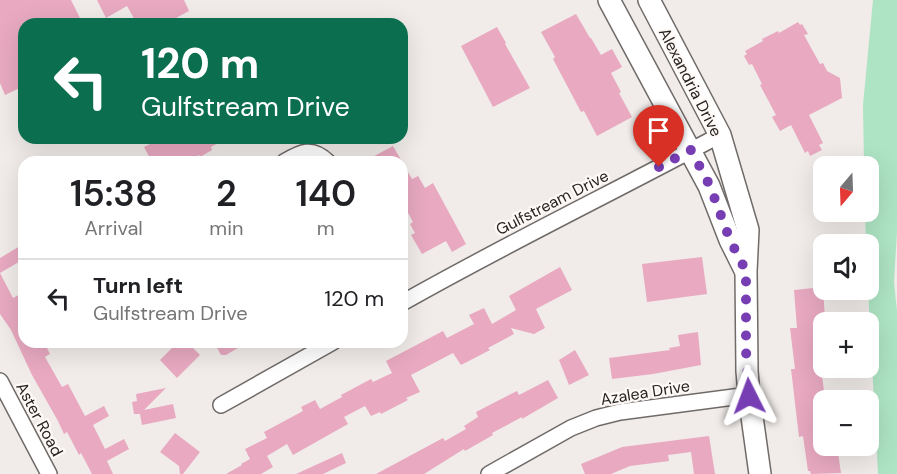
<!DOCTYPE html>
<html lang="en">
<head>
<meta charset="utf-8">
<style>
  :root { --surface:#fff; --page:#f6f6f6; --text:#202124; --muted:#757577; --line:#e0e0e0 }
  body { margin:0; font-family:"DM Sans",sans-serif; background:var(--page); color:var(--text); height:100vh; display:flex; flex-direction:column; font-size:22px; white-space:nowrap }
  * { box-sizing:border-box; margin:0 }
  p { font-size:20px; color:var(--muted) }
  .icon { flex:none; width:33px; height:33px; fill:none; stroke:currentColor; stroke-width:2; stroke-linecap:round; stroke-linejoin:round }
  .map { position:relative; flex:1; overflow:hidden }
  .drawer { position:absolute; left:18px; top:156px; width:390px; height:192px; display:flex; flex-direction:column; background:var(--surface); border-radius:18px; box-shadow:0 6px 24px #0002 }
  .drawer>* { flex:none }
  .hud { position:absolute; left:18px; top:18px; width:390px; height:126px; border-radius:18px; box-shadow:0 6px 24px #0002; background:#0b6e4f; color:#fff; overflow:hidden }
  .needle { width:39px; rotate:199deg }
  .buttons { position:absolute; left:813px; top:156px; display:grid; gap:12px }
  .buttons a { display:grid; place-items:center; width:66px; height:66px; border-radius:12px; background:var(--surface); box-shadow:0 6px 24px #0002; font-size:30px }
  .pin { position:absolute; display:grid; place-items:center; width:51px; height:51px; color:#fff; margin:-62px -26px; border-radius:50% 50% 50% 0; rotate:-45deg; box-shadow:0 0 6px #0007 }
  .pin .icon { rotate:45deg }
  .me { position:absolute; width:66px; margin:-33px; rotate:357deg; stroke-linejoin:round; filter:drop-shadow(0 0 4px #0008) }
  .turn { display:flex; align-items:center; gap:21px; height:126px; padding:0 24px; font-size:27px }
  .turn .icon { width:78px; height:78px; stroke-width:2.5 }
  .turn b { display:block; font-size:42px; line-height:51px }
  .eta { display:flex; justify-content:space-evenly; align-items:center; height:102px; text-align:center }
  .eta b { font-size:36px; font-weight:600; line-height:42px }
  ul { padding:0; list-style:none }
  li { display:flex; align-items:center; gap:18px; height:78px; padding:0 24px; border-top:2px solid var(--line) }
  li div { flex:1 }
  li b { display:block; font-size:22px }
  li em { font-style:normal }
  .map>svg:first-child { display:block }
  .green { fill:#aee4c3 }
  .building { fill:#e8a9c1 }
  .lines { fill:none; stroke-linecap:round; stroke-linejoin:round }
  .street-casing { stroke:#706b69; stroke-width:18 }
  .secondary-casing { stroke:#706b69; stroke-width:24 }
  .street { stroke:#fff; stroke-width:15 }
  .secondary { stroke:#fff; stroke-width:21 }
  .route { stroke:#773eb4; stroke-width:10; stroke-dasharray:0 18 }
  .labels { text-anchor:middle; stroke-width:4.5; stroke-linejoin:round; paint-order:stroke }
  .street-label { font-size:16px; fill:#262423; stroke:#fef9f6 }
</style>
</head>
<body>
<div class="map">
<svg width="897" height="474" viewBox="0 0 897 474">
  <rect width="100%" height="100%" fill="#f1ece9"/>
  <!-- green -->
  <polygon class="green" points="873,0 897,0 897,232 894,282 897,311 897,474 878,474 868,290 868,244 866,244 865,212 868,212 868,166 864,166 863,105"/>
  <!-- building -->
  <g class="building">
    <polygon points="0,0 71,0 83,24 24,24 24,86 5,95 0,83"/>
    <polygon points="97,0 184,0 189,11 165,24 137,24 127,6 106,18"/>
    <polygon points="576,14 590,38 591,38 601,55 612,49 622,67 611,73 621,92 619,93 632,117 597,136 584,111 581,112 553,59 555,57 541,32"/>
    <polygon points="798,22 800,25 802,24 808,34 804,35 820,64 823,63 827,71 840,78 842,98 809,115 823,143 819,145 822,150 810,156 808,151 805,153 791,125 780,131 772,117 776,115 760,85 762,84 752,64 749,65 744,56 747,54 745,51 763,41 762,39 778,31 779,33"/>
    <polygon points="497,27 506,43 505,44 530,88 493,107 461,46"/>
    <polygon points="162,138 227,138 211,147 212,150 200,157 199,155 186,162 152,162 144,147"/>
    <polygon points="393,146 412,179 418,176 425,188 433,183 466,244 452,252 446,241 422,254 411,235 415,233 410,224 413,222 402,202 402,162 363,162"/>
    <polygon points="20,246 24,254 24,259 0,273 0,258"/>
    <polygon points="702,257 707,294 647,302 642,264"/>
    <polygon points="560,267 572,290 536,309 545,328 534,334 511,328 514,334 488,348 490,350 461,365 453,353 411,375 420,392 406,398 408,400 381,414 380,412 371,416 365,406 344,417 348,424 293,455 287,444 267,456 273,467 261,474 226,474 242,465 241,464 250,459 245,449 267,438 264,432 303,411 301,407 315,400 320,409 342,397 341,395 371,379 373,382 392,373 386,361 443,331 447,338 474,324 469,315 484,308 492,324 516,310 509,296"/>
    <polygon points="0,273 13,298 20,294 24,301 24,342 44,342 50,354 45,357 62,387 68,384 85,416 104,406 109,416 93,425 105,449 124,439 129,449 107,461 113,474 92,474 81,453 79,455 67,432 64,434 58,421 32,375 11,330 0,314"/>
    <polygon points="823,287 825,320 821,321 824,353 819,354 825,398 824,398 824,446 837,446 841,473 811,474 810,471 808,471 803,436 799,437 791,369 795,369 790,328 797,328 794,290"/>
    <polygon points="698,332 701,365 653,374 612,379 609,358 670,350 669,348 680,346 678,335"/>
    <polygon points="178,342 187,342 200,355 177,378 160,360"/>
    <polygon points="214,342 248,342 226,355 221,355"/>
    <polygon points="575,350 589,375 569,385 559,360"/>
    <polygon points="548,380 558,398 522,419 522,417 492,433 493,435 465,451 464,449 424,474 376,474 443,438 445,441 466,429 464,426 478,417 476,412 517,391 519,395"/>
    <polygon points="166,388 144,410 173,404 176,418 142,425 140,414 134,414 132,402 137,401 136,394"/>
    <polygon points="175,433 200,452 183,474 180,474 179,466 160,452"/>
    <polygon points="709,436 715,474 694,474 691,452 668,455 669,461 630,466 611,474 585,474 581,464 622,447"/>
    <polygon points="342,453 346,463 323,474 296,474"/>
  </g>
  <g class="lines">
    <defs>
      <g id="street">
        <path d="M284,162C301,152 312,146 328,162"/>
        <path d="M402,303C506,244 614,192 720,135"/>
        <polyline points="0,381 49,474"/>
        <polyline points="221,405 333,342"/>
        <polyline points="489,474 571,428 596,418 620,412 749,395"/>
      </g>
      <g id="secondary">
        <polyline points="609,0 709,186 730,240 745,270"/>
        <polyline points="649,0 720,135 748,230 746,271 747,371 749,395 760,474"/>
      </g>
    </defs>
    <!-- street casing -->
    <use href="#street" class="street-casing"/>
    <!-- secondary casing -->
    <use href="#secondary" class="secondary-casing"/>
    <!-- street -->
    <use href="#street" class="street"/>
    <!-- secondary -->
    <use href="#secondary" class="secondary"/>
  </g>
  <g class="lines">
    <!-- route -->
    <polyline class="route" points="659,167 691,150 710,186 730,240 746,271 746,351 749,396"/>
  </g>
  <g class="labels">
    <!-- street labels -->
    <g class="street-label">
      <text transform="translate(691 82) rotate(63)" y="6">Alexandria Drive</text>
      <text transform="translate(552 202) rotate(-27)" y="6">Gulfstream Drive</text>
      <text transform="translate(645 392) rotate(-9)" y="6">Azalea Drive</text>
      <text transform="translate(40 419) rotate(62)" y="6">Aster Road</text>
    </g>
  </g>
</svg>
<div class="buttons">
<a><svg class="needle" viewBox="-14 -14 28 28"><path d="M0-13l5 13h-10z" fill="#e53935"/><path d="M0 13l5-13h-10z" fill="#757577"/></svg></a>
<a><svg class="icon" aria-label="sound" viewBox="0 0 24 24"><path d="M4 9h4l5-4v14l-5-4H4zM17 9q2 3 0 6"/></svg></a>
<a>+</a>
<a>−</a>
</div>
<div class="pin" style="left:659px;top:167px;background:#d93025"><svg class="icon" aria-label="arrive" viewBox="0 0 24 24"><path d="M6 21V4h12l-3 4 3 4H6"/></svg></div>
<svg class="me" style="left:749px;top:396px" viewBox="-20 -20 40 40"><path d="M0-17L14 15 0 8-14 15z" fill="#773eb4" stroke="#fff" stroke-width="4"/></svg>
<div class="hud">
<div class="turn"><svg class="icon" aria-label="left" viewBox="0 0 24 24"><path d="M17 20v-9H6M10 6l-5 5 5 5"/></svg><div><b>120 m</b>Gulfstream Drive</div></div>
</div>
<section class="drawer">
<div class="eta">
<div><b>15:38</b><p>Arrival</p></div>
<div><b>2</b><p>min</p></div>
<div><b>140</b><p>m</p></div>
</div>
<ul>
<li><svg class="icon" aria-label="left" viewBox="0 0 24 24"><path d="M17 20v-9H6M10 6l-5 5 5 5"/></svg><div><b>Turn left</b><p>Gulfstream Drive</p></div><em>120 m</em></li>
</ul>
</section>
</div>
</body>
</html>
